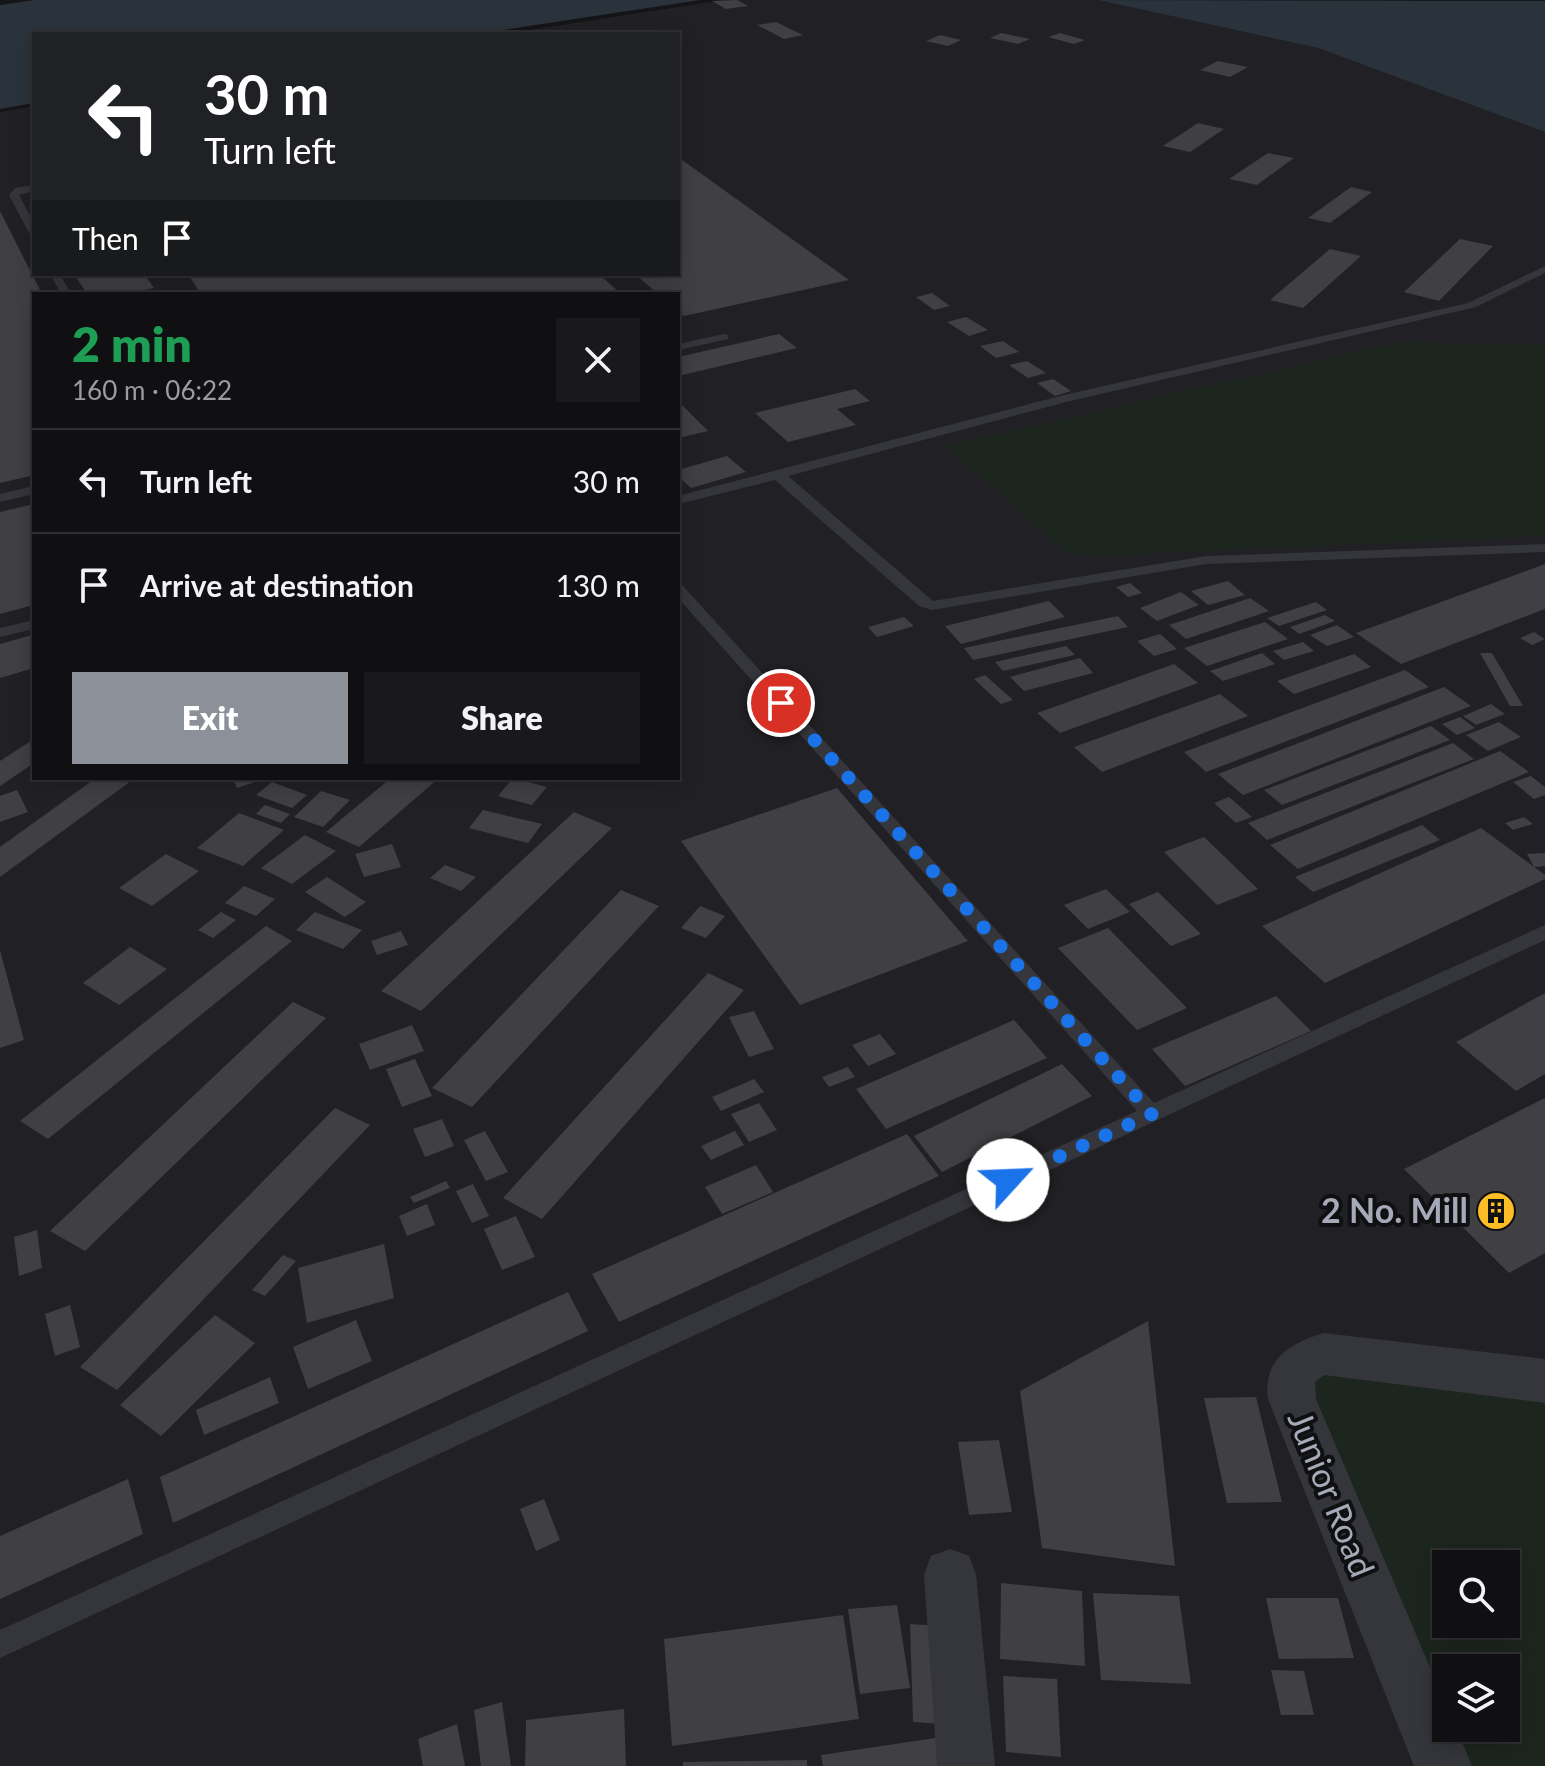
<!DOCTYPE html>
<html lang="en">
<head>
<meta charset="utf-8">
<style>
  :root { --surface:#100f11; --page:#19181a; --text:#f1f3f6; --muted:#9c9c9f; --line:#302f31; --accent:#8c9099 }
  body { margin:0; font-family:Lato,sans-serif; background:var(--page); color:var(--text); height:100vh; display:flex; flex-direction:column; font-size:30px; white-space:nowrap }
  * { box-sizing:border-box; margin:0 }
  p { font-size:26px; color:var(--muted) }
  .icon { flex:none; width:44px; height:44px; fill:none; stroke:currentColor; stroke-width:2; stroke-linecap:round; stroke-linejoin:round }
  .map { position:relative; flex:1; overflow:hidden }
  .details { position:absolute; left:32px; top:292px; width:648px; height:488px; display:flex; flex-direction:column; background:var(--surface); border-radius:0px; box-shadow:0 4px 20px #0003,0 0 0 2px var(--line) }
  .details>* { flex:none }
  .top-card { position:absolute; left:32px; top:32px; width:648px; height:244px; border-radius:0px; box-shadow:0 4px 20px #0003,0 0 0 2px var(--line); background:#202124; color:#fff; overflow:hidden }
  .controls { position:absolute; left:1432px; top:1550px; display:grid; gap:16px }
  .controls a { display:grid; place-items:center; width:88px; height:88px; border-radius:0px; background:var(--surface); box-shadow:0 4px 20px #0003,0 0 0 2px var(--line); font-size:40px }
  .pin { position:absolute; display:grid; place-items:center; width:68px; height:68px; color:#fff; margin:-34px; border:4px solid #fff; border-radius:50%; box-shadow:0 2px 8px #0007 }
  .me { position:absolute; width:88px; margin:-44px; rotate:65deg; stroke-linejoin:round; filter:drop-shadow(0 0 6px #0008) }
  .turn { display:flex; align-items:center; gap:28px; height:168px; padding:0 40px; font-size:36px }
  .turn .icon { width:104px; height:104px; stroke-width:2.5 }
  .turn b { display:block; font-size:56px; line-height:68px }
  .then { display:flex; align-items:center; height:76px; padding:0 40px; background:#0003; gap:16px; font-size:30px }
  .round { display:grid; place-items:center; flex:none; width:84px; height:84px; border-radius:0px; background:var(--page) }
  .head { display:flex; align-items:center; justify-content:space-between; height:136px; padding:0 40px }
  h1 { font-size:48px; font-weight:800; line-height:60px; color:#1e9e55 }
  .primary-button { display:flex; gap:16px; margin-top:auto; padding:16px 40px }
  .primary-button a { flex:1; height:92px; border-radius:0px; background:var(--accent); color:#fff; font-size:32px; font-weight:800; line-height:92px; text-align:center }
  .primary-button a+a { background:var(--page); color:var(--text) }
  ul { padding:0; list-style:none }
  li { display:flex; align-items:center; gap:24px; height:104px; padding:0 40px; border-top:2px solid var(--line) }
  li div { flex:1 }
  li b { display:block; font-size:30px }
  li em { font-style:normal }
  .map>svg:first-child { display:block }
  .built { fill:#212024; fill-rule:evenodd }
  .green { fill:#1c251e; fill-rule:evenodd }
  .water { fill:#2a333b }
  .building { fill:#3f3f44 }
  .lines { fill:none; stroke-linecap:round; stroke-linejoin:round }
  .lane { fill:#35363c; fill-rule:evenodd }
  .street { fill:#35363c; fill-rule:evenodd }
  .route { stroke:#1a73e8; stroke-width:14; stroke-dasharray:0 25.2 }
  .labels { text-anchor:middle; stroke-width:8; stroke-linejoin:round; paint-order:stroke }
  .near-poi-label { font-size:34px; font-weight:bold; fill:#a6aab8; stroke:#101012; text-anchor:end }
  .near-street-label { font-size:34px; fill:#a6aab8; stroke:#101012 }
</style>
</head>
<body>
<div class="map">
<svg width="1545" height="1766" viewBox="0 0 1545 1766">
  <rect width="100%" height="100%" fill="#151417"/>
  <!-- built -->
  <path class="built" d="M723,0H1098L1318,48L1545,132V1766H0V112L34,106V274H678V34H503ZM34,294H678V778H34ZM1446,1564H1506V1624H1446ZM1446,1668H1506V1728H1446Z"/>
  <!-- green -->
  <g class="green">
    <polygon points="1400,342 1545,345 1545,536 1093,556 1066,552 946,446"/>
    <path d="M1294,1370L1545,1381V1766H1443ZM1446,1564H1506V1624H1446ZM1446,1668H1506V1728H1446Z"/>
  </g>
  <!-- water -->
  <g class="water">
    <polygon points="35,0 700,0 477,34 34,34 34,103 0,109 0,5"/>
    <polygon points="1098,0 1545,1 1545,132 1318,48"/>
  </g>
  <!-- building -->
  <g class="building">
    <polygon points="737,0 748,6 726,9 712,1"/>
    <polygon points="776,22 803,35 784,39 757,25"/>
    <polygon points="1001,33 1030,39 1018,44 990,38"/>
    <polygon points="1060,33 1085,40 1074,44 1048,37"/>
    <polygon points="940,35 961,40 948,46 926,41"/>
    <polygon points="1218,61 1248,67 1230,77 1200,70"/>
    <polygon points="1198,123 1224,129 1190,152 1163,146"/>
    <polygon points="1268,153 1294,158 1257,185 1229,179"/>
    <polygon points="678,157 849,280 684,316 678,311 678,294 658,294 635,274 678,274"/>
    <polygon points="1351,187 1372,192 1330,223 1308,218"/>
    <polygon points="0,211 42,294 34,294 34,475 0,483"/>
    <polygon points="1460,239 1493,246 1439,301 1404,292"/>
    <polygon points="1330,249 1361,256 1303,308 1270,300"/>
    <polygon points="74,274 144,274 154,288 125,294 87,294"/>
    <polygon points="188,274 599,274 621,294 201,294"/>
    <polygon points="932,293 950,306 934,310 916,297"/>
    <polygon points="966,317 988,330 969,336 947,322"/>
    <polygon points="779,334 797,348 678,376 678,357"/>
    <polygon points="1003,341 1019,352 996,358 980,346"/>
    <polygon points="1027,361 1046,373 1028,378 1009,365"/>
    <polygon points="1053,379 1071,391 1055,396 1037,383"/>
    <polygon points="855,389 870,401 837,409 856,425 788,442 755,413"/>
    <polygon points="678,401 708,431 678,438"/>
    <polygon points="727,456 746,472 691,488 678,476 678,470"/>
    <polygon points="34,504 34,605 0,614 0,512"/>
    <polygon points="1545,564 1545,609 1401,664 1356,633"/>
    <polygon points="1228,581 1245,595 1208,605 1191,591"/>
    <polygon points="1130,583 1142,593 1128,597 1116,587"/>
    <polygon points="1181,592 1199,605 1157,621 1140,608"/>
    <polygon points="1250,598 1269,611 1186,639 1169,625"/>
    <polygon points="1049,601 1065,617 961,644 945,626"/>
    <polygon points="1316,602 1327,610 1279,626 1267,618"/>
    <polygon points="1325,615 1335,621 1299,634 1290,627"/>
    <polygon points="1118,616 1128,627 973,660 964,648"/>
    <polygon points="904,617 914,626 877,637 868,627"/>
    <polygon points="1265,622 1288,639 1207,666 1184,648"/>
    <polygon points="1337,625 1354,637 1327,646 1310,635"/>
    <polygon points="1534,632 1545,639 1532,645 1520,638"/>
    <polygon points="1160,634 1177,649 1154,656 1137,641"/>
    <polygon points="32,635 34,668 0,678 0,644"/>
    <polygon points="1303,642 1314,651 1284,660 1273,651"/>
    <polygon points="1066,646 1075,655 1003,671 995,662"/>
    <polygon points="1262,653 1275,664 1223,681 1210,671"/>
    <polygon points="1480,653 1492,653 1523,706 1510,706"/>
    <polygon points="1354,654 1371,667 1294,694 1277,681"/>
    <polygon points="1080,658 1093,673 1024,691 1010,677"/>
    <polygon points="1174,664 1198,683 1060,733 1037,713"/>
    <polygon points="1405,670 1429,687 1206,772 1184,752"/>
    <polygon points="985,675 1013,700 1001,704 974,679"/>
    <polygon points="1444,687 1471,706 1243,795 1218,774"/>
    <polygon points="1220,694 1248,716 1102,772 1074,747"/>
    <polygon points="1491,704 1505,714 1476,725 1463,716"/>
    <polygon points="1460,717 1475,728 1457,735 1442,724"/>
    <polygon points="1499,722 1521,737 1488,751 1466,735"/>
    <polygon points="1431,726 1450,740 1282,805 1264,790"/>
    <polygon points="34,739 34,763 0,786 0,761"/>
    <polygon points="1453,743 1474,759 1267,840 1248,823"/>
    <polygon points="1500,751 1529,772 1298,869 1270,845"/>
    <polygon points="1531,776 1545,787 1545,795 1534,799 1513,782"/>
    <polygon points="96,778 135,778 0,877 0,847"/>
    <polygon points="266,778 237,788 233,779 236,778"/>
    <polygon points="391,778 439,778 359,847 326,832"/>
    <polygon points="513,778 547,787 532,805 498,796"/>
    <polygon points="272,782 307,795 292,808 256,795"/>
    <polygon points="837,788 968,941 800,1005 681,841"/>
    <polygon points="17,790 28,812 0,822 0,796"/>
    <polygon points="321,791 350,800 323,827 294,817"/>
    <polygon points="1229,797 1252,817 1236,823 1214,803"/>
    <polygon points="265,805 290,814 281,823 256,814"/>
    <polygon points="483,810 542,824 528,843 469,828"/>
    <polygon points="574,812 612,828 421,1011 381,991"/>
    <polygon points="239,813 284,830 243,866 197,848"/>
    <polygon points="1524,817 1533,824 1513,830 1505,823"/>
    <polygon points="1422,825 1440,840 1313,892 1295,877"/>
    <polygon points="1481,828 1545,875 1545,879 1325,983 1262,926"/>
    <polygon points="305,835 336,851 292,884 261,868"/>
    <polygon points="1204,837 1258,889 1217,905 1164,852"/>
    <polygon points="392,844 401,867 364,877 355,854"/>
    <polygon points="1545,853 1545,866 1534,867 1527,854"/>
    <polygon points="166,854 199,871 152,906 119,888"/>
    <polygon points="445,865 476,877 461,891 430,878"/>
    <polygon points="327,877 366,902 345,917 305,892"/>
    <polygon points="244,886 275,899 256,916 225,903"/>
    <polygon points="1106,889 1130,912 1088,929 1064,905"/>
    <polygon points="621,890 659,906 472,1107 432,1088"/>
    <polygon points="1158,892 1201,934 1171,946 1129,904"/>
    <polygon points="700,906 725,916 706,938 681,928"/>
    <polygon points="221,912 236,920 213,938 198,930"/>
    <polygon points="315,912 362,930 343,949 296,930"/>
    <polygon points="266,926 292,941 48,1139 20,1121"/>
    <polygon points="1108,928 1187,1008 1137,1030 1058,948"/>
    <polygon points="401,931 408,945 377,955 371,941"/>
    <polygon points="130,947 167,969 119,1005 83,983"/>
    <polygon points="0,950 24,1040 0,1048"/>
    <polygon points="708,973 744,990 542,1219 503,1198"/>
    <polygon points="1545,993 1545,1074 1516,1091 1456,1042"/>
    <polygon points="1276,996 1311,1031 1185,1086 1152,1049"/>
    <polygon points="293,1002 326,1018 85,1251 50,1231"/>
    <polygon points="754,1011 774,1049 749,1057 729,1017"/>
    <polygon points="1014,1020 1047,1058 886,1129 856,1089"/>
    <polygon points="412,1025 424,1051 370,1070 359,1044"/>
    <polygon points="880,1034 896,1054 868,1066 852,1045"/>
    <polygon points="415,1059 432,1096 402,1107 386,1069"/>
    <polygon points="1062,1064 1092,1096 942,1172 914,1136"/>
    <polygon points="848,1067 855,1077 829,1087 822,1077"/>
    <polygon points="754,1079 764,1092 721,1111 712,1097"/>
    <polygon points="1545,1098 1545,1253 1509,1273 1404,1169"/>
    <polygon points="759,1103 777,1130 749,1142 731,1114"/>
    <polygon points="335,1108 370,1125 117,1390 80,1367"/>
    <polygon points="442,1119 454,1146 425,1157 413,1129"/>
    <polygon points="485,1131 508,1172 486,1181 464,1140"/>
    <polygon points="735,1131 744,1145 711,1160 701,1146"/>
    <polygon points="907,1134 939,1176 619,1322 592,1274"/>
    <polygon points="756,1165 773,1192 722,1214 705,1187"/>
    <polygon points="446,1181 450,1188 414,1203 410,1197"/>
    <polygon points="473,1184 489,1216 472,1223 456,1191"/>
    <polygon points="427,1204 435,1225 407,1236 399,1216"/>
    <polygon points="516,1216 535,1257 502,1270 484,1229"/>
    <polygon points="37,1230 42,1268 19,1276 14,1237"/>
    <polygon points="384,1244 394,1298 307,1323 298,1268"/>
    <polygon points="283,1255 296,1261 265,1296 252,1290"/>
    <polygon points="568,1292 588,1331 173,1523 160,1477"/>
    <polygon points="70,1305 80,1347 55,1356 45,1314"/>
    <polygon points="215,1315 255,1343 161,1436 120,1405"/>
    <polygon points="356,1320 372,1361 308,1389 293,1347"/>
    <polygon points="1148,1321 1175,1566 1042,1548 1020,1391"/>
    <polygon points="270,1377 279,1403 204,1435 196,1410"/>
    <polygon points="1256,1397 1282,1502 1227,1503 1204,1398"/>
    <polygon points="999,1440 1012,1512 969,1515 958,1442"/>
    <polygon points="128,1479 143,1534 0,1599 0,1536"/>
    <polygon points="544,1499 560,1540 536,1551 520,1509"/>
    <polygon points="1001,1583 1082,1591 1085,1666 1000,1659"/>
    <polygon points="1093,1593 1179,1596 1191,1684 1101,1680"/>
    <polygon points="1266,1598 1338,1598 1354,1658 1279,1659"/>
    <polygon points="897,1605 910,1688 860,1694 848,1609"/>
    <polygon points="843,1615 859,1719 672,1746 664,1639"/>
    <polygon points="910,1624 940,1626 942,1724 913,1722"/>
    <polygon points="1271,1670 1304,1671 1314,1715 1281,1715"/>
    <polygon points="1003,1676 1057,1679 1061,1757 1006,1752"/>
    <polygon points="502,1702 511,1766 481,1766 474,1710"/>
    <polygon points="624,1709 626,1766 525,1766 526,1720"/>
    <polygon points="457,1724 465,1766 423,1766 418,1739"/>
    <polygon points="942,1737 947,1766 823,1766 821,1755"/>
    <polygon points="807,1760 807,1766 683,1766 683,1762"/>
  </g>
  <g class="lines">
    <!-- lane -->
    <g class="lane">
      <polygon points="34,185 34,191 19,195 34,223 34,236 29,233 9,195 15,188"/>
      <polygon points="1545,266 1545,273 1476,307 1066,402 788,476 933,601 1206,556 1545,544 1545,552 1206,564 932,610 919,606 775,480 678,504 678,496 1064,395 1468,303"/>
      <polygon points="50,274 60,274 71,294 61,294"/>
      <polygon points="724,334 728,335 728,339 678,350 678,344"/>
      <polygon points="34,486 34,494 0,502 0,494"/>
      <polygon points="678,585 683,586 1154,1103 1545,925 1545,940 0,1658 0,1630 1137,1111 678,598"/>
      <polygon points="34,620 34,629 0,637 0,628"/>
    </g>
    <!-- street -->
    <g class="street">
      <path d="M1324,1333L1545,1359V1403L1324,1375L1315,1382L1316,1399L1446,1705V1728H1456L1472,1766H1414L1268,1399C1263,1359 1290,1343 1324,1333Z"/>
      <polygon points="950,1549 969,1556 976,1575 995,1766 937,1766 924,1575 931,1556"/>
    </g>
  </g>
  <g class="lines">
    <!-- route -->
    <polyline class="route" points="781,703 1152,1114 1008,1180"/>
  </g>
  <!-- icons -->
  <defs>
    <symbol id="building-disc" viewBox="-11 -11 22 22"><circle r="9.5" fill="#fcbd27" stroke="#101012"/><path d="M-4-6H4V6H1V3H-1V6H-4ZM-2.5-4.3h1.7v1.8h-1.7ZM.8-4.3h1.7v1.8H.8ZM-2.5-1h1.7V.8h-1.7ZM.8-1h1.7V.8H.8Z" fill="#111"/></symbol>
  </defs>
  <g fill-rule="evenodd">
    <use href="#building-disc" x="1474" y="1189" width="44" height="44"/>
  </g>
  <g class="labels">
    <!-- near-poi labels -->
    <g class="near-poi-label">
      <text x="1468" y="1223">2 No. Mill</text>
    </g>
    <!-- near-street labels -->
    <g class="near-street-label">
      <text transform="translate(1331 1494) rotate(68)" y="12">Junior Road</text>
    </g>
  </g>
</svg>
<div class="controls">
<a><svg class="icon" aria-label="search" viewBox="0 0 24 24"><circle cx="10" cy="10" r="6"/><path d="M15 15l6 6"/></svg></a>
<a><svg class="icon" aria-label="layers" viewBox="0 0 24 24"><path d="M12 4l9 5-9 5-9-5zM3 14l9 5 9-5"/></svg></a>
</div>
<div class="pin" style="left:781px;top:703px;background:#d93025"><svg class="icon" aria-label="arrive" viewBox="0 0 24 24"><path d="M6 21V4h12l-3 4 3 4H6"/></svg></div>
<svg class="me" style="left:1008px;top:1180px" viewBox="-20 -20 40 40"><circle r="19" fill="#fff"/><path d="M0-13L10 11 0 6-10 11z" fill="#1a73e8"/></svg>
<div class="top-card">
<div class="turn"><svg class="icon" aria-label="left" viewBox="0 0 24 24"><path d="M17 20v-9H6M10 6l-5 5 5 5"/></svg><div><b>30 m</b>Turn left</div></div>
<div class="then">Then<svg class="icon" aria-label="arrive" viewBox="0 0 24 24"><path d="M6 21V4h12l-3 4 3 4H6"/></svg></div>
</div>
<section class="details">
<div class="head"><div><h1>2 min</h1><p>160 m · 06:22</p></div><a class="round"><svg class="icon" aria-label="close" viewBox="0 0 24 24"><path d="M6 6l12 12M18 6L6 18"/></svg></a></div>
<ul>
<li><svg class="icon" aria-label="left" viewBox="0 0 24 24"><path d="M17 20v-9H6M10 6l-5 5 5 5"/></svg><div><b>Turn left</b></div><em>30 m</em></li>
<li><svg class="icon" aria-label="arrive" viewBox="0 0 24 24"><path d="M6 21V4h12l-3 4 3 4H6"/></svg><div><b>Arrive at destination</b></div><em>130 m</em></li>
</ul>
<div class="primary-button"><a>Exit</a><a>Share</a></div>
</section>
</div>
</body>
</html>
